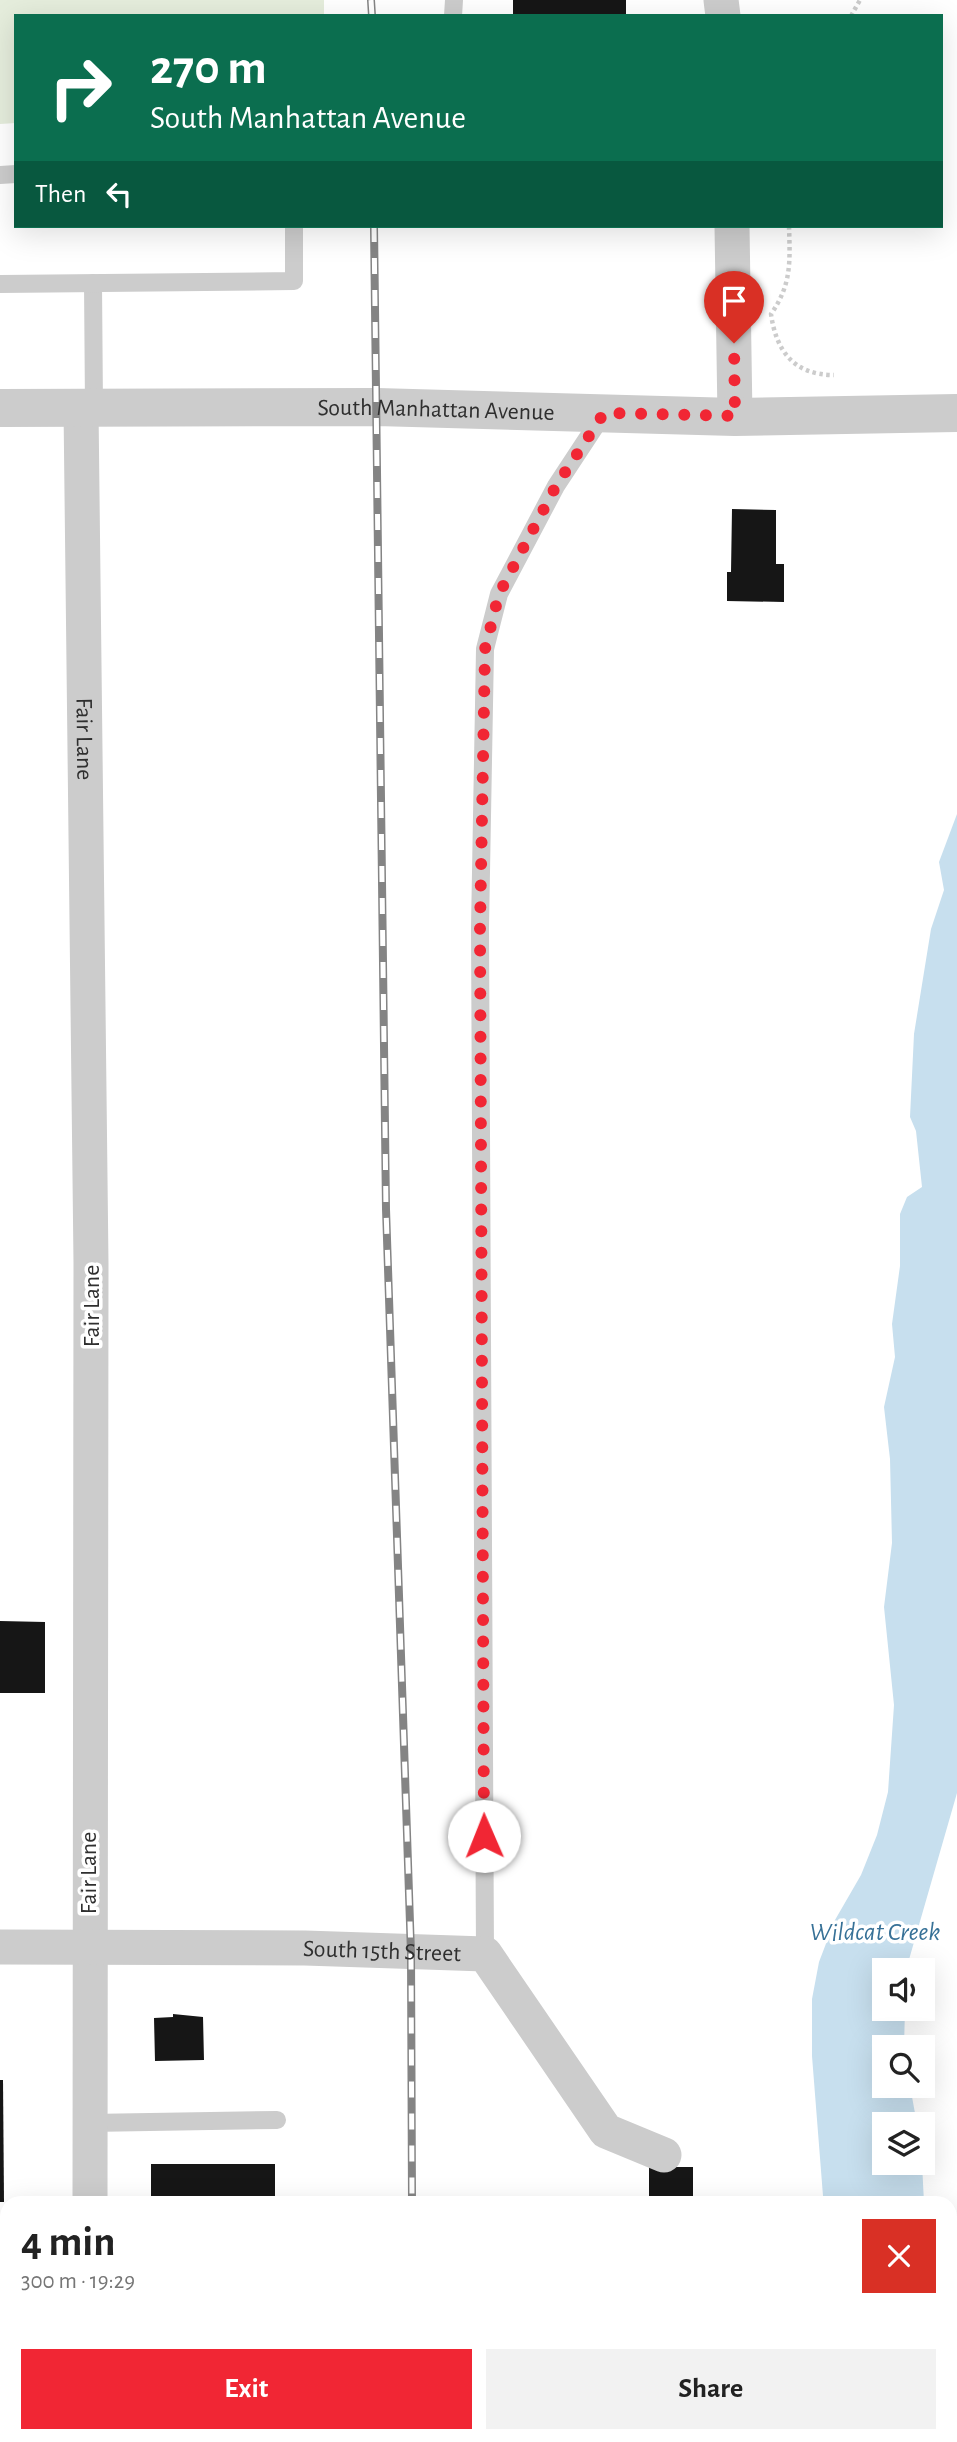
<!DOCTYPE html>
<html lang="en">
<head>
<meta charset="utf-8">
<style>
  :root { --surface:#fff; --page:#f2f2f2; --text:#222; --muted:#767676; --accent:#f12634 }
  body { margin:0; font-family:"Alegreya Sans",sans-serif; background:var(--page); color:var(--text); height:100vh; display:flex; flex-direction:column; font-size:26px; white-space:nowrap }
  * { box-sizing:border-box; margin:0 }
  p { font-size:23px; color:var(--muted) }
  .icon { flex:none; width:38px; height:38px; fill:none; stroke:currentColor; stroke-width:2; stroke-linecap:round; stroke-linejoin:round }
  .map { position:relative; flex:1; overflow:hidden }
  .panel { position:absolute; left:0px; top:2196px; width:957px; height:247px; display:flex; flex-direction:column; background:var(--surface); border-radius:21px 21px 0 0; box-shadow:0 7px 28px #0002 }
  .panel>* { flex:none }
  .banner { position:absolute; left:14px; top:14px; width:929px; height:214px; border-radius:0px; box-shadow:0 7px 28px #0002; background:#0b6e4f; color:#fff; overflow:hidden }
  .tools { position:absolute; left:872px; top:1958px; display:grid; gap:14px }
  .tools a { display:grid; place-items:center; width:63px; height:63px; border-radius:0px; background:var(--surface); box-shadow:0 7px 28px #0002; font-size:35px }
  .pin { position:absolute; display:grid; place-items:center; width:60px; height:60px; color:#fff; margin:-72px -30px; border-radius:50% 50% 50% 0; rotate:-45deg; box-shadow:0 0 7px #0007 }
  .pin .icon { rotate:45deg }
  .me { position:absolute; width:77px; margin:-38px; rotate:359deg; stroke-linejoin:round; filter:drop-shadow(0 0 5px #0008) }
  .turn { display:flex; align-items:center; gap:24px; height:147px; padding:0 21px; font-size:32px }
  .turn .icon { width:91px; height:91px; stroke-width:2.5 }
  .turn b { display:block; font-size:49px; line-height:60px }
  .then { display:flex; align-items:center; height:66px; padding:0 21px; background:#0003; gap:14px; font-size:26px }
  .round { display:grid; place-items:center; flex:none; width:74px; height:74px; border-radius:0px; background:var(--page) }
  .overview { display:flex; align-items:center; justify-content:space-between; height:119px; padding:0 21px }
  h1 { font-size:42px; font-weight:600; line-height:52px }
  .action { display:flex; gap:14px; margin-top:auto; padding:14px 21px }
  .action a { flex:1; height:80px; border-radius:0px; background:var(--accent); color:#fff; font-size:28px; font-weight:600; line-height:80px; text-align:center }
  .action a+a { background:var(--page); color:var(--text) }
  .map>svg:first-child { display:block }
  .green { fill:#e5eddc }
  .water { fill:#c7dfee }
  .building { fill:#161616 }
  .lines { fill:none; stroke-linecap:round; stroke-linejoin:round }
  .path { stroke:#ccc; stroke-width:4.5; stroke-dasharray:3.5 3.5; stroke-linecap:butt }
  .service { stroke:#ccc; stroke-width:18 }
  .minor { stroke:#ccc; stroke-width:35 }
  .tertiary { stroke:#ccc; stroke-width:38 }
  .rail-casing { stroke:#848484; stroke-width:8 }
  .rail { stroke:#fff; stroke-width:5; stroke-dasharray:16; stroke-linecap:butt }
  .route { stroke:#f12634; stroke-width:12; stroke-dasharray:0 21.6 }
  .labels { text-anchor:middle; stroke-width:7; stroke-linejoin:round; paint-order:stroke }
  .street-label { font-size:24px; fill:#2f2f2f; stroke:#fff }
  .water-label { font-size:26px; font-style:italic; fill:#377197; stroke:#fff }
</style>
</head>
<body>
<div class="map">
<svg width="957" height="2442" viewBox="0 0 957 2442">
  <rect width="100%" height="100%" fill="#fff"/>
  <!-- green -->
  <polygon class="green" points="0,0 324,0 324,16 16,16 16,123 0,124"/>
  <!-- water -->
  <g class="water">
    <polygon points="957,814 957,1793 906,1970 884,1970 884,2009 905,2009 904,2047 884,2048 884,2086 910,2086 917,2124 884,2124 884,2163 922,2163 924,2203 820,2203 823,2196 812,2056 812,1999 819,1962 835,1920 861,1875 877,1835 888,1792 894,1705 884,1607 892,1543 890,1459 884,1407 895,1357 892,1324 900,1266 900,1214 907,1197 922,1187 916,1131 910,1117 914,1034 931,929 944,890 939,862"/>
    <polygon points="855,2436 947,2436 948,2442 855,2442"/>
  </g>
  <!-- building -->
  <g class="building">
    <rect x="513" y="0" width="113" height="16"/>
    <polygon points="732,509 776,510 776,564 784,564 784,602 727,601 727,572 731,572"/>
    <polygon points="0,1621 45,1622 45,1693 0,1693"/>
    <polygon points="173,2014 203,2017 204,2060 155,2061 154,2018 173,2017"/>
    <polygon points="0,2080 3,2080 4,2202 0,2202"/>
    <rect x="151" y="2164" width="124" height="39"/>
    <rect x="649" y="2167" width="44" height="36"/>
    <rect x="0" y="2241" width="7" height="62"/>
    <rect x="162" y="2436" width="75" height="6"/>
    <rect x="446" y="2436" width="33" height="6"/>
  </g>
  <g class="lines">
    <!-- path -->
    <g class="path">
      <polyline points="851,16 860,0"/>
      <path d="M789,226C790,261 792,284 771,314C776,350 793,375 834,375"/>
    </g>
    <!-- service -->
    <g class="service">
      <polyline points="453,16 454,0"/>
      <polyline points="0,175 16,174"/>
      <polyline points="93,283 94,408"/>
      <polyline points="0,284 294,281 294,226"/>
      <polyline points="485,1954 480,928 485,649 499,594 556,486 604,413"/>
      <polyline points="89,2123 277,2120"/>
    </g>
    <!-- minor -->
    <g class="minor">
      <polyline points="721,0 723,16"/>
      <polyline points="732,226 735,417"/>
      <path id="s1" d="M81,408L91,1263L90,2203"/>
      <path id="s2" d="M0,1947L305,1948L485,1954L606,2131L664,2155"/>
      <polyline points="92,2436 92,2442"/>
    </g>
    <!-- tertiary -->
    <path class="tertiary" id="s3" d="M0,408L377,407L735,417L957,413"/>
    <defs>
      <g id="rail">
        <polyline points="371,0 372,16"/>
        <polyline points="374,226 386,1209 411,1953 412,2203"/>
        <polyline points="413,2436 413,2442"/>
      </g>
    </defs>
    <!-- rail casing -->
    <use href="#rail" class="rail-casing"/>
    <!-- rail -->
    <use href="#rail" class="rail"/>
  </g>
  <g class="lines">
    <!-- route -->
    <polyline class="route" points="484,1836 480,928 485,649 499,594 510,573 556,486 604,413 735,416 734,343"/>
  </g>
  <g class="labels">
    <!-- street labels -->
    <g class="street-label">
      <text dy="8" stroke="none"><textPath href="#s3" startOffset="436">South Manhattan Avenue</textPath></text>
      <text dy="8" stroke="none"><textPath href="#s1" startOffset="331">Fair Lane</textPath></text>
      <text transform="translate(91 1306) rotate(-90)" y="8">Fair Lane</text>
      <text transform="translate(88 1873) rotate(-90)" y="8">Fair Lane</text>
      <text dy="8" stroke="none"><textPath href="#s2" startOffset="382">South 15th Street</textPath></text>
    </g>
    <!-- water labels -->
    <g class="water-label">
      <text x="875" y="1940">Wildcat Creek</text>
    </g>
  </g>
</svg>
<div class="tools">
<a><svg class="icon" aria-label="sound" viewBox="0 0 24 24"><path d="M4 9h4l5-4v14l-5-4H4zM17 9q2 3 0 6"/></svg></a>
<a><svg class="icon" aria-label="search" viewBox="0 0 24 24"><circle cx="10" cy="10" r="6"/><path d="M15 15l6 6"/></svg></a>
<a><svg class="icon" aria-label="layers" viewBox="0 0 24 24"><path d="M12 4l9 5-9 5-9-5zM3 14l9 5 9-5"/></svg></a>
</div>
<div class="pin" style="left:734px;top:343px;background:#d93025"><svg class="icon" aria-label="arrive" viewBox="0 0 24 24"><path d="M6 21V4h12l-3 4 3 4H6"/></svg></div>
<svg class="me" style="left:484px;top:1836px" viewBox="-20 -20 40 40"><circle r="19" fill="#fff"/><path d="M0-13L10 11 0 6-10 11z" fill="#f12634"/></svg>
<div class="banner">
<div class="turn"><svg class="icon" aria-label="right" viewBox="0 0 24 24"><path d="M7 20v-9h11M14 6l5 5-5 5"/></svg><div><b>270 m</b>South Manhattan Avenue</div></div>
<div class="then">Then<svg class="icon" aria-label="left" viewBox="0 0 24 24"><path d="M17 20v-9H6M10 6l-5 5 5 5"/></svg></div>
</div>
<section class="panel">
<div class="overview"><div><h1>4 min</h1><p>300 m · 19:29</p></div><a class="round" style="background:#d93025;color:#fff"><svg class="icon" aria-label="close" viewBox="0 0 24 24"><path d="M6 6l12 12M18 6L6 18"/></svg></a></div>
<div class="action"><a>Exit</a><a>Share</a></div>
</section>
</div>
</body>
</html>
